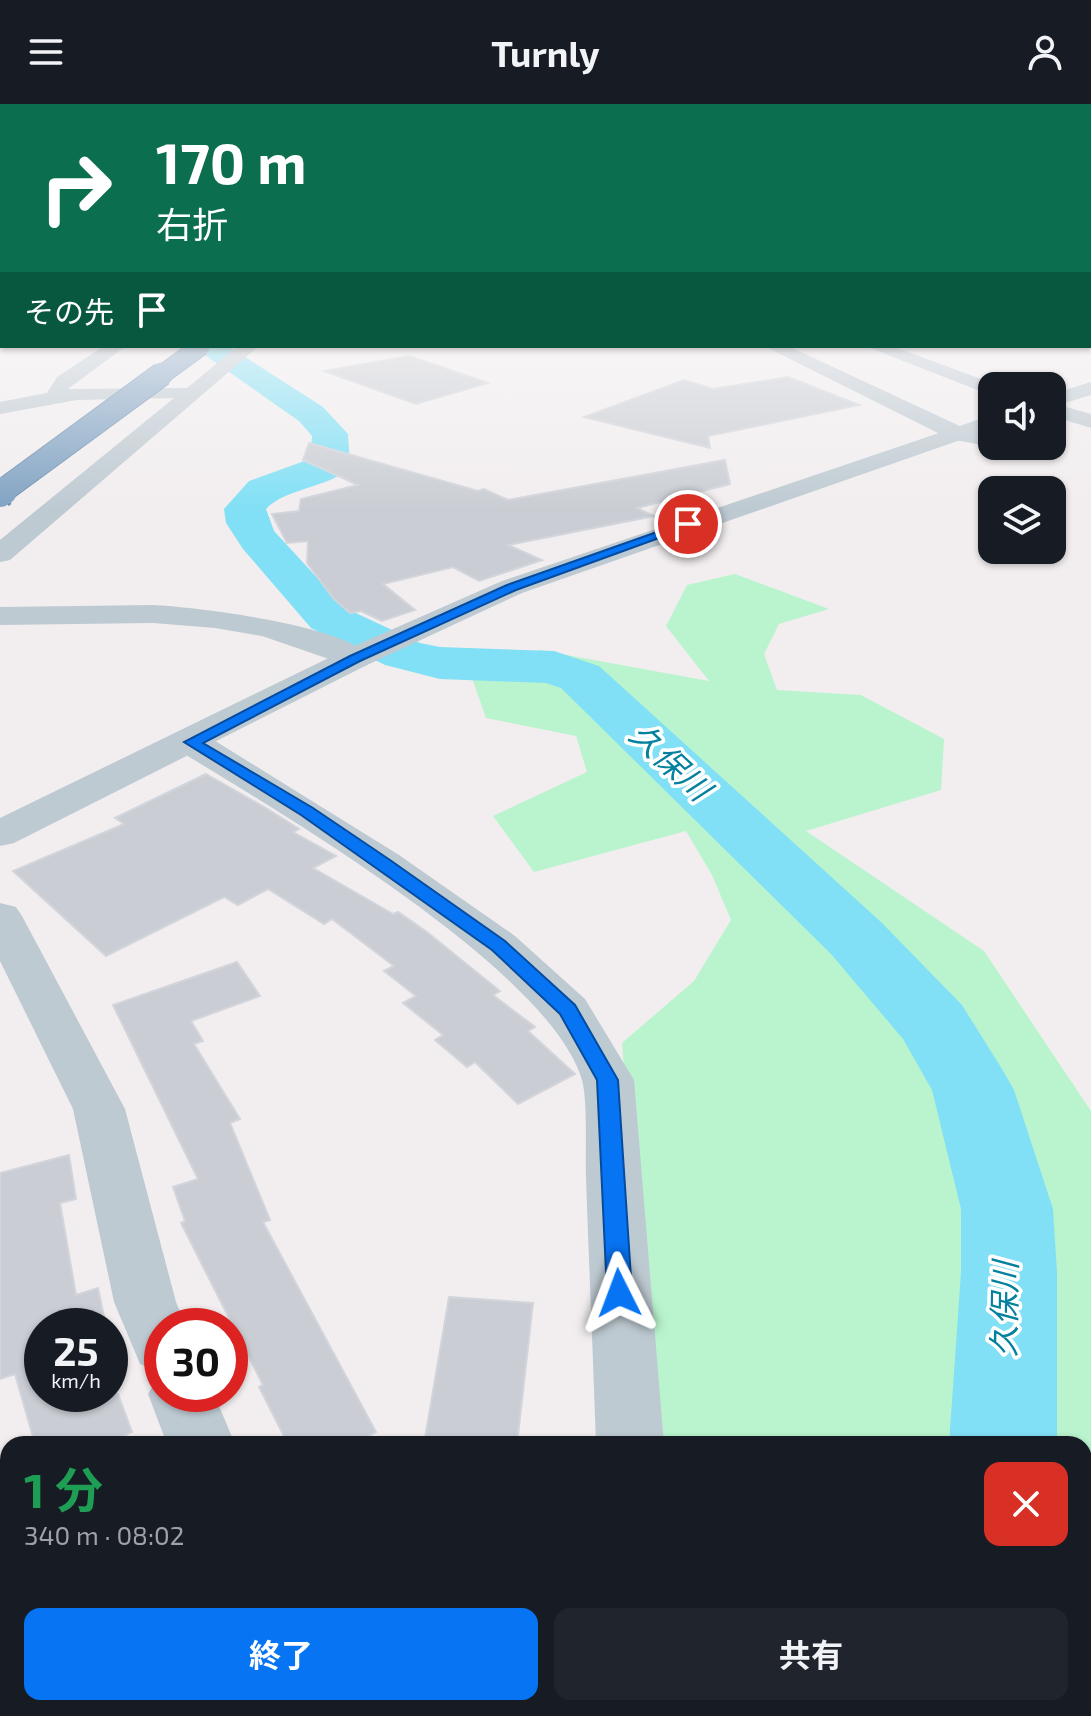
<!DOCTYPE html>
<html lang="ja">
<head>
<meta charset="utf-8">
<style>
  :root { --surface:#171b24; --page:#20242c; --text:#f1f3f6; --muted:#9ea1a6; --accent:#0774f3 }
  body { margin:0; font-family:"Exo 2","Noto Sans JP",sans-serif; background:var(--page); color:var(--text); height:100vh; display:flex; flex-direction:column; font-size:30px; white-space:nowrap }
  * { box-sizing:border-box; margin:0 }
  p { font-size:26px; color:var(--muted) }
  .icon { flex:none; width:44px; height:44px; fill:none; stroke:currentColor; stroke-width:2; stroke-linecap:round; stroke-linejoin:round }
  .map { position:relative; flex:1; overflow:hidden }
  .panel { position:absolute; left:0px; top:1332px; width:1092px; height:280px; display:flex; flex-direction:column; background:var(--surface); border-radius:24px 24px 0 0; box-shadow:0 2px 6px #0004 }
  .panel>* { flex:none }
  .banner { position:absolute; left:0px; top:0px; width:1092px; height:244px; box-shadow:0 2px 6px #0004; background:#0b6e4f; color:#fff; overflow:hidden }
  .buttons { position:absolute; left:978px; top:268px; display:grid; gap:16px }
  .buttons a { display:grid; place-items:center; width:88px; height:88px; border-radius:16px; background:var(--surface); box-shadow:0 2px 6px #0004; font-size:40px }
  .speed { position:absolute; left:24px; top:1204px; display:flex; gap:16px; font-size:40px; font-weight:700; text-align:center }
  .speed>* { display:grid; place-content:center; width:104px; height:104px; border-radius:50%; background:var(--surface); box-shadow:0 2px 6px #0004; line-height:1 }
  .speed small { font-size:20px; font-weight:400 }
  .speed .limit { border:12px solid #d22; background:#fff; color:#111 }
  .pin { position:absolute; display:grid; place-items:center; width:68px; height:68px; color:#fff; margin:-34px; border:4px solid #fff; border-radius:50%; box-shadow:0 2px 8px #0007 }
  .me { position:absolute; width:88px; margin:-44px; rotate:357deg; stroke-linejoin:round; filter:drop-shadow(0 0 6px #0008) }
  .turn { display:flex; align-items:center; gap:28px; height:168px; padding:0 24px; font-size:36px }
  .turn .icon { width:104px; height:104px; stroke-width:2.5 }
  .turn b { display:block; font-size:56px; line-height:68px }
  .then { display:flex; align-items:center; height:76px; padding:0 24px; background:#0003; gap:16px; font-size:30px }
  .round { display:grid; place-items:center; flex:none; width:84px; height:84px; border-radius:16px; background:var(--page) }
  .head { display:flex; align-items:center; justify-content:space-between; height:136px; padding:0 24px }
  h1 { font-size:48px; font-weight:700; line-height:60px; color:#1e9e55 }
  .primary-button { display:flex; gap:16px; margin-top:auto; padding:16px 24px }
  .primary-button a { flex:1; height:92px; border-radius:16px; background:var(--accent); color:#fff; font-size:32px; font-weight:700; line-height:92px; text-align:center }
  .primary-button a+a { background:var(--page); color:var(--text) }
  header { display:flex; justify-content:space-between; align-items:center; height:104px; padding:0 24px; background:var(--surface); font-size:36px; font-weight:700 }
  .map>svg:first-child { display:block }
  .green { fill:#b9f4ce }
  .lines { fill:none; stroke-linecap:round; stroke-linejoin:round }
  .river { fill:#81e0f5; fill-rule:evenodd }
  .building { fill:#caced4; stroke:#d2d5db; stroke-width:2 }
  .minor { fill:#becad2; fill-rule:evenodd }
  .tertiary { fill:#becad2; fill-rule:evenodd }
  .motorway-bridge-far2-casing { stroke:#6d8eaf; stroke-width:20; stroke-linecap:butt }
  .motorway-bridge-far1-casing { stroke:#6d8eaf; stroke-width:25; stroke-linecap:butt }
  .motorway-bridge-casing { stroke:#6d8eaf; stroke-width:31; stroke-linecap:butt }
  .motorway-bridge-far2 { stroke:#81a3c3; stroke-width:18 }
  .motorway-bridge-far1 { stroke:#81a3c3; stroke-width:23 }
  .motorway-bridge { stroke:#81a3c3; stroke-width:28 }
  .route { fill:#0774f3; stroke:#054b9e; stroke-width:2 }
  .labels { text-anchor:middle; stroke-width:7; stroke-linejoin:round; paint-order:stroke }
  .water-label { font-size:32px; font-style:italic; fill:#03819d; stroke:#fff }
</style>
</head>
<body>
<header><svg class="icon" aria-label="menu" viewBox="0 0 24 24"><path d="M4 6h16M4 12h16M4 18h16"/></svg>Turnly<svg class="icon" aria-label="person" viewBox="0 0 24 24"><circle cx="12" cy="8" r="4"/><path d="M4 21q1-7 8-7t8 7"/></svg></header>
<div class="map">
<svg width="1091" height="1612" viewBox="0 0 1091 1612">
  <rect width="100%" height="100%" fill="#f2eeef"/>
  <!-- green -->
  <polygon class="green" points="735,470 829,505 779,520 764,550 777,586 861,591 944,635 941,686 806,727 984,847 1091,1007 1091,1612 723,1612 720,1604 1084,1604 1084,1340 656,1340 622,939 694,877 731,816 712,771 686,727 534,768 493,712 587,668 576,632 486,614 472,574 539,546 709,577 666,522 687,481"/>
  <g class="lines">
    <!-- river -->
    <g class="river">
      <path d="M192,242H228L323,303L348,330C348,339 351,353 348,362C341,381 284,384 266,405L274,427L345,504L420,539L440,543L554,547L599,562L881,818L962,901L1002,965L1014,986L1053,1105L1057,1168V1340H949L961,1168V1105L932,986L903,935L831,850L561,584L546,579L440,575L385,561L311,524L243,445L226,419L224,405L249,377L310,355L312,332L299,317Z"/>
      <polygon points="932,1604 1058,1604 1059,1612 931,1612"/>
    </g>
  </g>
  <!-- building -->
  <g class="building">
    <polygon points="409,252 488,279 416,300 324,267"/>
    <polygon points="788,273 859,301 708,332 710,344 584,313 684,276 713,285"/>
    <polygon points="309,339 478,387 484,385 508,396 725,356 730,380 637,404 654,412 508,441 542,456 479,477 453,463 383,480 415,506 382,517 361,507 350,509 334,495 307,459 308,437 287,439 272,410 299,407 301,395 358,381 303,356"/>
    <polygon points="206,670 266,704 299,725 293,728 336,752 313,764 393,810 398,808 427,828 500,887 493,891 535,923 528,927 575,970 518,1000 475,958 467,963 435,936 443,931 403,899 416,892 384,867 394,862 332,815 324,820 268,785 238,801 224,793 106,852 13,767 124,720 115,714"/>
    <polygon points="237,858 260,892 191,917 203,937 194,940 240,1015 230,1019 270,1116 263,1118 376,1328 352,1340 288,1340 259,1283 263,1281 181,1119 185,1117 173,1083 198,1075 113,901"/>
    <polygon points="69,1051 76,1095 60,1099 76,1191 98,1184 106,1222 42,1222 42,1290 118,1290 132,1328 106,1340 35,1340 15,1270 0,1275 0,1069"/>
    <polygon points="449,1193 533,1199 517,1340 424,1340"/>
  </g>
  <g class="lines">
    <!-- minor -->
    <g class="minor">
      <polygon points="104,242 126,242 68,285 187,284 238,242 259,242 10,456 0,458 0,436 174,294 77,296 0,310 0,298 47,289 57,273"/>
      <polygon points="764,242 788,242 964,324 992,329 992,342 996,342 992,343 950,335"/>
      <polygon points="865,242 892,242 1000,282 992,282 992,291 985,289"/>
      <polygon points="1052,299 1091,310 1091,324 1052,312"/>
      <path d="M153,501C195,503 348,521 371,554L367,561L355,564L262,532L215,524L153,519L0,521V503Z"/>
      <path d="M191,627L204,630L399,751L515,832L585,895L634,976L664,1340H596C593,1251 589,1162 586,1073C585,1048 588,998 582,976C550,866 277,707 178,646L173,638L178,630Z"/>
      <polygon points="0,799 16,803 22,812 125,1005 176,1198 186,1222 162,1222 162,1290 214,1290 235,1340 167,1340 148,1290 161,1268 140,1260 114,1198 73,1005 0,857"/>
      <polygon points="0,1446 8,1449 8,1539 0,1535"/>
      <polygon points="13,1604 95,1604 98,1612 16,1612"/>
      <polygon points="346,1604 440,1604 437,1612 343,1612"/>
      <polygon points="658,1604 738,1604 741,1612 661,1612"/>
    </g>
    <!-- tertiary -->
    <g class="tertiary">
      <polygon points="1091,278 1091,291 1052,303 1052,290"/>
      <polygon points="992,311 992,325 522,489 367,561 14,739 0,742 0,714 343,547 502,477"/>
    </g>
    <defs>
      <polyline id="motorway-bridge-far2" points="160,272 201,242"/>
      <polyline id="motorway-bridge-far1" points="0,389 162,270"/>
      <polyline id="motorway-bridge" points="0,389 3,387"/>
    </defs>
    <!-- motorway-bridge-far2 casing -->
    <use href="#motorway-bridge-far2" class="motorway-bridge-far2-casing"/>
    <!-- motorway-bridge-far1 casing -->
    <use href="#motorway-bridge-far1" class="motorway-bridge-far1-casing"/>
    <!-- motorway-bridge casing -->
    <use href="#motorway-bridge" class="motorway-bridge-casing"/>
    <!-- motorway-bridge-far2 -->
    <use href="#motorway-bridge-far2" class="motorway-bridge-far2"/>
    <!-- motorway-bridge-far1 -->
    <use href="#motorway-bridge-far1" class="motorway-bridge-far1"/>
    <!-- motorway-bridge -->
    <use href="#motorway-bridge" class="motorway-bridge"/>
  </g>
  <!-- sky -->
  <linearGradient id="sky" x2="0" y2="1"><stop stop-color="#7fc6ed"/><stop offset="0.44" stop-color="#f9f7f8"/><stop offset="1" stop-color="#f9f7f8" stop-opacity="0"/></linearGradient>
  <rect width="1091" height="405" fill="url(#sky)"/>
  <!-- route -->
  <polygon class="route" points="688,417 692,422 516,486 360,557 203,639 313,704 390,756 505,837 575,901 618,976 632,1189 628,1196 619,1199 610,1196 607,1189 597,976 560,910 492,846 301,711 184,638 350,552 507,481"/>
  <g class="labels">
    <!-- water labels -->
    <g class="water-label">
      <text transform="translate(670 658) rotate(43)" y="11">久保川</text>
      <text transform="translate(1005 1205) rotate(-89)" y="11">久保川</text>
    </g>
  </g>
</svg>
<div class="buttons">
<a><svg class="icon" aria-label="sound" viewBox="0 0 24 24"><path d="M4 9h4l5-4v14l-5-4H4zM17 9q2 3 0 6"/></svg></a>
<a><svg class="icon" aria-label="layers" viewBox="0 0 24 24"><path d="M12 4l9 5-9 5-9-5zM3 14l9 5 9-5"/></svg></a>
</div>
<div class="speed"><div>25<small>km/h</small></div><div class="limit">30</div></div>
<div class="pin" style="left:688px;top:420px;background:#d93025"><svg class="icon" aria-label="arrive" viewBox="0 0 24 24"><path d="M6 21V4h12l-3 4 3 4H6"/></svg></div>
<svg class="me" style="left:619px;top:1189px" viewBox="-20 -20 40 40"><path d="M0-17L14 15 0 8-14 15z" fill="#0774f3" stroke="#fff" stroke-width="4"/></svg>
<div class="banner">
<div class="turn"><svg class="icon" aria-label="right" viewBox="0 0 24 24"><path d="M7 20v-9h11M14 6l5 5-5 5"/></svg><div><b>170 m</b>右折</div></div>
<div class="then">その先<svg class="icon" aria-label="arrive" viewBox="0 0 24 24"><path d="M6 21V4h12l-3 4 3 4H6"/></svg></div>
</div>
<section class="panel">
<div class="head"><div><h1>1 分</h1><p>340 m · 08:02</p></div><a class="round" style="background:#d93025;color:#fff"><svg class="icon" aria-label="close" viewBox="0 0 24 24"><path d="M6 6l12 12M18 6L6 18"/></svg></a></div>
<div class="primary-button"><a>終了</a><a>共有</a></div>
</section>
</div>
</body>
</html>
